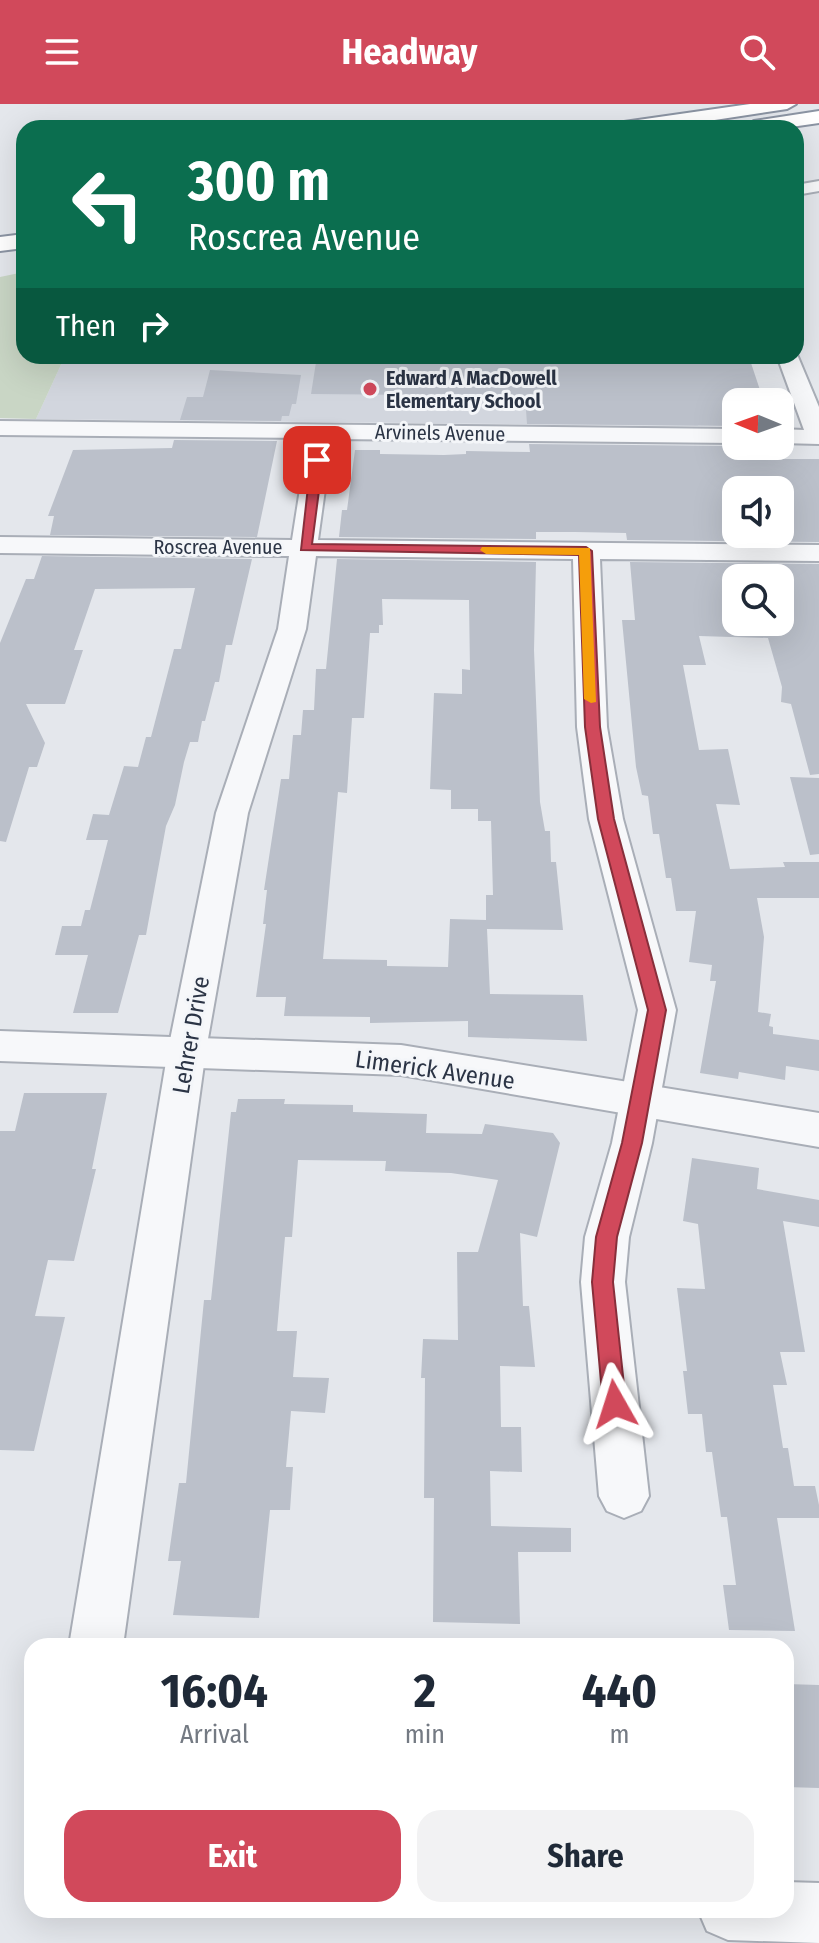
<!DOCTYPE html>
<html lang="en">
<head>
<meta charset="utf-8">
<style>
  :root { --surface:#fff; --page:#f2f2f3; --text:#1f2937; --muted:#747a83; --accent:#d1495b }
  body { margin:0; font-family:"Fira Sans Condensed",sans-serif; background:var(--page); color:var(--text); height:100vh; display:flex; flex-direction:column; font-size:30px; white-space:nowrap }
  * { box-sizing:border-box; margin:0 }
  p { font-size:26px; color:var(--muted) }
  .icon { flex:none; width:44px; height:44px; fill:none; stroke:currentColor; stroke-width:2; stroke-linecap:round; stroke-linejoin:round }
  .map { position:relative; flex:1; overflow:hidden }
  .drawer { position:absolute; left:24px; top:1534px; width:770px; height:280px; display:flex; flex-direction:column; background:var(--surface); border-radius:24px; box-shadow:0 8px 32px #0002 }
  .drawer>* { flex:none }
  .guide { position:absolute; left:16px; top:16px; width:788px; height:244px; border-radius:24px; box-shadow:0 8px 32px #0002; background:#0b6e4f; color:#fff; overflow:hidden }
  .needle { width:52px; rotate:271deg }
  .buttons { position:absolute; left:722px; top:284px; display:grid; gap:16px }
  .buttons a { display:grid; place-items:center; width:72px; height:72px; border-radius:16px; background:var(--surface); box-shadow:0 8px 32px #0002; font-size:40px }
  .pin { position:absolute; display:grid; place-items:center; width:68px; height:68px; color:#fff; margin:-34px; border-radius:16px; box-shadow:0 4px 12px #0006 }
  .me { position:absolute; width:88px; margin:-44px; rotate:354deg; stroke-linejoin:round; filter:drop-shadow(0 0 6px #0008) }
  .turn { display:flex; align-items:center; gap:28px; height:168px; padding:0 40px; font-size:36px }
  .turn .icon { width:104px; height:104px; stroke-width:2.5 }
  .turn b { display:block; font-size:56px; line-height:68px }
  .then { display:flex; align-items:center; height:76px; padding:0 40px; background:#0003; gap:16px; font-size:30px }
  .eta { display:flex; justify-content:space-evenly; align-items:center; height:136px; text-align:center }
  .eta b { font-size:48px; font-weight:700; line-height:56px }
  .action { display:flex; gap:16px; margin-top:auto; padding:16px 40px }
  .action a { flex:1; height:92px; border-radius:24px; background:var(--accent); color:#fff; font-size:32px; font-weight:700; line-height:92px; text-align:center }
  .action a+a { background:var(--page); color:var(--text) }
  header { display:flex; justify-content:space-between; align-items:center; height:104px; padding:0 40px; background:var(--accent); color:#fff; font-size:36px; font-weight:700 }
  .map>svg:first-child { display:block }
  .built { fill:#d2d6de }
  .green { fill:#c9d6c5 }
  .building { fill:#bbc0ca; fill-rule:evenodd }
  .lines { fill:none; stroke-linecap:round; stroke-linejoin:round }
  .minor-casing { stroke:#a9aeb7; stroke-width:4 }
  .tertiary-casing { stroke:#a9aeb7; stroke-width:4 }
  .motorway-casing { stroke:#8b94a3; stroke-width:4 }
  .minor { fill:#f7f8fa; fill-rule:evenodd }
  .tertiary { fill:#f7f8fa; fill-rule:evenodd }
  .motorway { fill:#fff; fill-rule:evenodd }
  .route { fill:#d1495b; stroke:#882f3b; stroke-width:2 }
  .slow { fill:#f59e0b }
  .poi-dot { fill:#d1495b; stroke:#f4f6f9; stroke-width:3 }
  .labels { text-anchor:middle; stroke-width:6; stroke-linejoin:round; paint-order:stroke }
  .far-poi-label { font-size:20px; font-weight:bold; fill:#2b3445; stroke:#f4f6f9; text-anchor:start }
  .far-street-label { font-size:20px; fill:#2b3445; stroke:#f4f6f9 }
  .street-label { font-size:24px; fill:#2b3445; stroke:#f4f6f9 }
</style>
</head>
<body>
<header><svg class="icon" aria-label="menu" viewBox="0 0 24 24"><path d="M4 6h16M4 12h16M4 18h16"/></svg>Headway<svg class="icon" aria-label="search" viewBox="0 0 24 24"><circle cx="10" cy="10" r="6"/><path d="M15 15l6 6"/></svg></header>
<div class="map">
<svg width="819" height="1839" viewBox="0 0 819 1839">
  <rect width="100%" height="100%" fill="#e4e7ec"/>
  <!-- built -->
  <polygon class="built" points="65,252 681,252 698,322 36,315"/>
  <!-- green -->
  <polygon class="green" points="24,168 24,252 65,252 36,315 0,314 0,173"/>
  <!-- building -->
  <g class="building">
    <polygon points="317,252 733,252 735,259 751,259 763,295 736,297 736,322 527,320 525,292 311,290"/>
    <polygon points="210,266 301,271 296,300 292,300 289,312 282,312 281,317 180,316 187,293 203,293"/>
    <polygon points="174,336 277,337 257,433 50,431 54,412 48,412 73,346 172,344"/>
    <path d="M529,340L736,342V350H779L781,355H819V438L627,436L626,429L575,428H536V435L339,433L342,406H347L355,346H380V350L444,351L466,350V347L530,348ZM736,386H780V430H736Z"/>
    <polygon points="42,452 252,455 232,541 226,541 219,578 215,578 205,617 202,617 198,638 190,638 184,658 175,701 166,722 146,831 139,831 118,909 73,909 88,851 55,851 62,822 81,822 85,806 90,806 108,736 86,736 93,710 109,711 124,662 138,663 146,633 151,633 174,545 181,545 195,484 95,485 74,546 83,546 65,600 26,600 45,639 37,663 29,663 6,738 0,737 0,539 26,475 34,475"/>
    <path d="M337,455L536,458L534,546L540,698L545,727H550L551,758H556L563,826L487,825L490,890L583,891L587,937L468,933V917L370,919V913L284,912L286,893H256L266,820H263L267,786H264L281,675H289L293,631H301L303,606H314L316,565H326ZM382,495L469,496L470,566L462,565V590L434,589L430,685L451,686V705H478V717H491L493,791H486V816L450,815L448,863L387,862V856L323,855L338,688L347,689L352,614H364L370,529H379V521H383Z"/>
    <path d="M630,458L819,460V670L810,671L791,600L781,598L782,583L768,534L699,532L706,561H683L699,646L728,645L740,701L716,700L730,765L785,763L783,758H819V794H757L764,833L758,908L771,910L769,922L773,923V930L819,936V967L786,962L785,976L739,968L738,975L700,969L716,877H710L712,861L689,858L696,807H676L671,774H666L659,730H653L648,692L642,691L636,663L622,516H635ZM736,474H780V518H736Z"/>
    <polygon points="790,673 819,674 819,750 810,751"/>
    <polygon points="24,989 107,989 92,1065 96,1065 74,1157 48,1156 35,1212 65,1213 34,1347 0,1346 0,1027 15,1027"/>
    <polygon points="238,995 285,995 284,1000 353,1001 353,1008 427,1010 426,1029 482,1030 485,1020 553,1029 560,1039 537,1133 520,1129 523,1202 529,1202 535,1263 500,1262 501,1323 521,1323 522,1368 490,1367 491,1422 571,1424 571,1448 518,1448 520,1520 433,1518 434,1394 424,1394 425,1274 421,1274 423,1235 458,1236 457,1148 478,1148 498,1076 451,1069 385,1067 386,1057 298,1056 292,1133 285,1133 277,1227 297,1227 293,1273 329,1274 325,1309 291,1307 286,1363 293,1363 290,1406 270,1406 259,1514 173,1511 181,1457 168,1457 179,1379 186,1379 204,1196 211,1196 231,1008 236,1008"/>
    <polygon points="692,1054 759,1064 757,1085 819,1096 819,1123 783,1117 805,1248 780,1248 787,1281 773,1281 783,1344 788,1344 794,1382 815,1382 819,1401 819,1414 777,1414 795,1527 729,1526 723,1481 736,1481 727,1413 721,1413 712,1348 706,1348 702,1310 688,1310 683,1267 687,1267 677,1184 705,1185 698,1120 683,1117"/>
    <polygon points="786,1580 819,1581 819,1684 786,1683"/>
  </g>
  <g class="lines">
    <defs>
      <g id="minor">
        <polygon points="819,77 819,87 796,91 796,81"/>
        <polygon points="796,248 819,303 819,340 780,339 780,325 804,326 777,252 796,252"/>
        <polygon points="0,317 736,325 736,339 332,335 318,436 819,441 819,457 600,455 607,623 623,715 676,906 652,1039 629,1133 625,1178 649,1392 641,1407 624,1414 607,1407 599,1392 581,1178 585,1133 612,1039 638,906 589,715 577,623 573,455 316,452 306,525 248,709 206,946 123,1542 69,1542 168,946 216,709 278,525 289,452 0,449 0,433 292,436 308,334 0,331"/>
        <polygon points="786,1778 819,1779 819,1839 728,1836 707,1827 698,1806 786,1806"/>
      </g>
      <polygon id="tertiary" points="0,927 401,941 819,1009 819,1043 401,971 0,957"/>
      <g id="motorway">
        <polygon points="750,0 796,0 787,5 662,24 615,24 624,18"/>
        <polygon points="819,7 819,19 784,24 745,23 754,17"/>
        <polygon points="24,130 24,144 0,147 0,133"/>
      </g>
    </defs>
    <!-- minor casing -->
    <use href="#minor" class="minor-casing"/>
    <!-- tertiary casing -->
    <use href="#tertiary" class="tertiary-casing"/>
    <!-- motorway casing -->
    <use href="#motorway" class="motorway-casing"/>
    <!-- minor -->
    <use href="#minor" class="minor"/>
    <!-- tertiary -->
    <use href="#tertiary" class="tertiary"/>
    <!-- motorway -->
    <use href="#motorway" class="motorway"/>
  </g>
  <!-- route -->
  <polygon class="route" points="317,353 323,356 312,440 586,443 592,447 600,623 614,715 666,906 642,1039 617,1133 613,1178 626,1300 623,1307 615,1310 607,1307 603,1300 592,1178 596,1133 622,1039 648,906 598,715 585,623 579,451 301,446 311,356"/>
  <!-- slow -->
  <polygon class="slow" points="482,443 590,444 596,598 591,599 584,595 579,451 486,450 480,446"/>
  <!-- markers -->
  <circle class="poi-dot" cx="370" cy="285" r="8"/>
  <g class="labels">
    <!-- far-poi labels -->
    <g class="far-poi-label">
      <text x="386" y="281">Edward A MacDowell<tspan x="386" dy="23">Elementary School</tspan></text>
    </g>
    <!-- far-street labels -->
    <g class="far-street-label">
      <text transform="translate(440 329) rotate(1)" y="7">Arvinels Avenue</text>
      <text x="218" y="450">Roscrea Avenue</text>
    </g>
    <!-- street labels -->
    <g class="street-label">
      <text transform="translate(191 931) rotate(-80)" y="8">Lehrer Drive</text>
      <text transform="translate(435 966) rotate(8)" y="8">Limerick Avenue</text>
    </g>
  </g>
</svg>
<div class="buttons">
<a><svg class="needle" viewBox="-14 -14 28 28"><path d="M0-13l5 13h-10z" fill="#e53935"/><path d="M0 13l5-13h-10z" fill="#747a83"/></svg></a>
<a><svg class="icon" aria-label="sound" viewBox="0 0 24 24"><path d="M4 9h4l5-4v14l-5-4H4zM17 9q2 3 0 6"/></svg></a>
<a><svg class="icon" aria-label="search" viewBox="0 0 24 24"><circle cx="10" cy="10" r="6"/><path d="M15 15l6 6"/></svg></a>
</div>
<div class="pin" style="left:317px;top:356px;background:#d93025"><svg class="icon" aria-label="arrive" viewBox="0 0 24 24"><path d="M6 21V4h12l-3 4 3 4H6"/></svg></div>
<svg class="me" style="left:615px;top:1300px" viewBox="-20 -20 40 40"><path d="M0-17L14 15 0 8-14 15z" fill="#d1495b" stroke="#fff" stroke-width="4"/></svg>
<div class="guide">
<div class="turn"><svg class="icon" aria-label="left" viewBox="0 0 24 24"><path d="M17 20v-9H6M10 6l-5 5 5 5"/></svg><div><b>300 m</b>Roscrea Avenue</div></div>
<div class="then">Then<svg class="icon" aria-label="right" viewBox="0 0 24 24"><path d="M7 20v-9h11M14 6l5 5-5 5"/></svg></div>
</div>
<section class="drawer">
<div class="eta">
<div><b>16:04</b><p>Arrival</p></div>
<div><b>2</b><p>min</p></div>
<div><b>440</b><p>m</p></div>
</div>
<div class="action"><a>Exit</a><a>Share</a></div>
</section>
</div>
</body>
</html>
